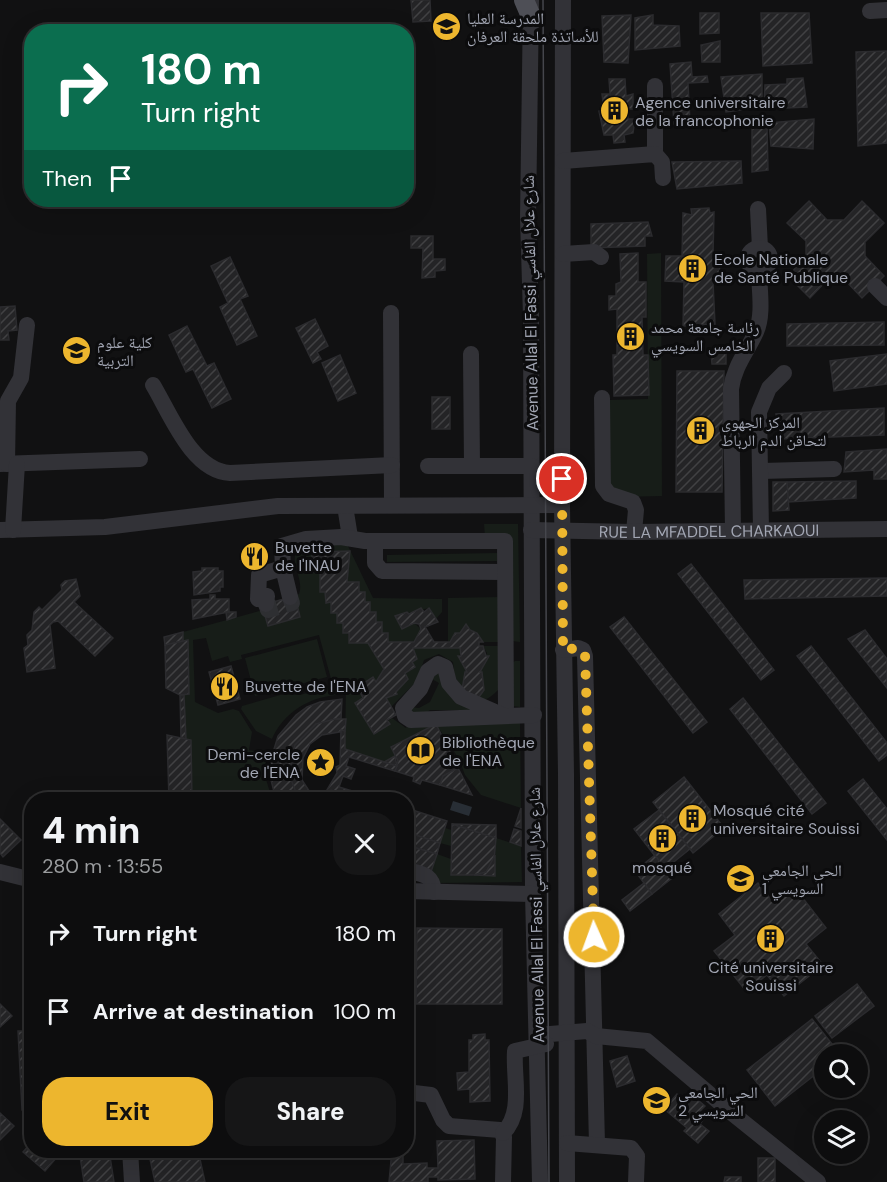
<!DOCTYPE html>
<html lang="en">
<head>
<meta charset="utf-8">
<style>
  :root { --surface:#0d0d0e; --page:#161617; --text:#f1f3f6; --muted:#9a9c9e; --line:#2d2d2e; --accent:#edb62e }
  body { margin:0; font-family:"DM Sans","Noto Naskh Arabic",sans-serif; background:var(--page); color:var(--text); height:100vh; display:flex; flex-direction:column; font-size:22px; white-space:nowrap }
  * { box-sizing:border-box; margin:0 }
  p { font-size:20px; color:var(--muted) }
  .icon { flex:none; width:33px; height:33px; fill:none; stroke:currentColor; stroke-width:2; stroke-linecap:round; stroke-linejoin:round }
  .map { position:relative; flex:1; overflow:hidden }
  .panel { position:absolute; left:24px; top:792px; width:390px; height:366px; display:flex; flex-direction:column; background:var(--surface); border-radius:24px; box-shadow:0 6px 24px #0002,0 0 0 2px var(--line) }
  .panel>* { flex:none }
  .hud { position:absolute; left:24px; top:24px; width:390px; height:183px; border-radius:24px; box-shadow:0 6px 24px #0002,0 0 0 2px var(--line); background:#0b6e4f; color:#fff; overflow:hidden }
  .fabs { position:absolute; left:814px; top:1044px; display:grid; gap:12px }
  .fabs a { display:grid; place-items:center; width:54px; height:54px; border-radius:50%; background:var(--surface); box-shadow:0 6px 24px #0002,0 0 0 2px var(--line); font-size:30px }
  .pin { position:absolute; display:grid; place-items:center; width:51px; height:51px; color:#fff; margin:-26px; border:3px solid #fff; border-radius:50%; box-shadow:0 2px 6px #0007 }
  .me { position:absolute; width:66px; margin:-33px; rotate:358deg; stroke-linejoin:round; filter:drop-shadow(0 0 4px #0008) }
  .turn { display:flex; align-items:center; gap:21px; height:126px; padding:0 18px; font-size:27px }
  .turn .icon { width:78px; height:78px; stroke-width:2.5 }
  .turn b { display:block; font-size:42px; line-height:51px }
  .then { display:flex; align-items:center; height:57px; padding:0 18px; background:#0003; gap:12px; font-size:22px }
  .round { display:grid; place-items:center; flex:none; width:63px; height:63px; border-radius:24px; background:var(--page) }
  .headline { display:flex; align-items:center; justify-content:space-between; height:102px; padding:0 18px }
  h1 { font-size:36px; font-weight:800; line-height:45px }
  .cta { display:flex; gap:12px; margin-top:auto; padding:12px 18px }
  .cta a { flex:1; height:69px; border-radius:24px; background:var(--accent); color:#111; font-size:24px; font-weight:800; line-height:69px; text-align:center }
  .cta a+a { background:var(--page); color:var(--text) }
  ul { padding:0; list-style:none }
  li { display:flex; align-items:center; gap:18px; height:78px; padding:0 18px }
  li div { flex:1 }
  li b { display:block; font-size:22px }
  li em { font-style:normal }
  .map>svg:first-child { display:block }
  .grass { fill:#171d18 }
  .water { fill:#282e35 }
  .building { fill:url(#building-hatch); stroke:#2b2b2e; stroke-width:1.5 }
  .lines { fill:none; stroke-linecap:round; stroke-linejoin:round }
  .minor-tunnel { stroke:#2e2f32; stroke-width:16; stroke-dasharray:16 8; stroke-linecap:butt }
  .minor { stroke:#323237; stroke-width:16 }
  .major { stroke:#4e4f56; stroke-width:20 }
  .tram { stroke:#45464c; stroke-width:1.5 }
  .route { stroke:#edb62e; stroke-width:10; stroke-dasharray:0 18 }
  .labels { text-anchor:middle; stroke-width:6; stroke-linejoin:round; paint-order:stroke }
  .poi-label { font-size:16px; fill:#a2a6b3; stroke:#0c0c0d; text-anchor:start }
  .street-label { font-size:16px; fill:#a2a6b3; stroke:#0c0c0d }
</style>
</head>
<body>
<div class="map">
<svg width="887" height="1182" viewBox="0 0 887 1182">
  <defs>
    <pattern id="building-hatch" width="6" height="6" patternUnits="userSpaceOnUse" patternTransform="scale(1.5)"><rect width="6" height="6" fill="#242426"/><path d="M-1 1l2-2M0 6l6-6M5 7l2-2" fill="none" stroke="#414143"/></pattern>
  </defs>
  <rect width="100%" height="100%" fill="#111112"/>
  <!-- grass -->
  <g class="grass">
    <polygon points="661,253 662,496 619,497 611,490 609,400 648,399 647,254"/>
    <polygon points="484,524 518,524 520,642 512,641 507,537 485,537"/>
    <path d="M347,544L373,598L442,599V612L436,619L429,608L395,616L402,629L414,623L421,629L414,642H388V633H382V623L376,622V613L370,612V602H365L359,592V582H347L350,552L320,572V592H325L326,602H331C339,616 349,627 349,643H368L384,669L376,682L373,678L367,688L360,693L363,698L355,703L373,733L392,718L406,728L409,722L520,721L521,808L481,795L465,775L459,759L436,724L391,747L395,756L384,762L345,749L346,684L343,681L338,683L337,695C309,697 283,713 272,739L256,731L241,709L242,706L298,690L300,695L333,686L319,635L241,655L242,659L230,662L228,656L212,661L206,638L193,640L195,702L218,713L233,709L239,711L252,732L249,750L267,754L265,776L272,799H192L191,740L186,739L184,695L189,694L188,640L183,641V632L263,610L300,617L295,596L299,594C305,578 286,560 300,546Z"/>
    <polygon points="497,553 497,561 387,562 387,555"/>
    <path d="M500,597L501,642H483C469,619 464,635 448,642V598Z"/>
    <polygon points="317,639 327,677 255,696 245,658"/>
    <path d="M483,646H501L498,690C491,697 486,701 475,701L455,678L453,662L439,654L424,660L417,681L391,707L386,698L397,694L396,692L408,679L405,673L415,667L412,662L413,648H460L462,651L458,657L467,672H465V685L484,690L482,672H480L487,653Z"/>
    <polygon points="515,661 520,661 520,707 512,706 512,663"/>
    <polygon points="435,670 477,710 430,710 423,715 407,710 409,707 419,708 430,702 439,683 430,678"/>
    <polygon points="445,828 452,830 451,846 440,843"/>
    <polygon points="496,838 521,846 522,882 437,883 431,874 437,854 451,859 451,875 494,876"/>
  </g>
  <!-- water -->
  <polygon class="water" points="453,801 472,807 469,816 450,810"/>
  <!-- building -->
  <g class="building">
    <polygon points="411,0 430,0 431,21 413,22"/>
    <polygon points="700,13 719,13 719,33 700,34"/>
    <polygon points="761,13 809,13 812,63 763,66"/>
    <polygon points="631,15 628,63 604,62 602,16"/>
    <polygon points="653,15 653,25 679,26 680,46 635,50 635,18"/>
    <polygon points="720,41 720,62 702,62 701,45"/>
    <polygon points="887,51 887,143 858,146 856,52"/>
    <polygon points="691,62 692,77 707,76 708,82 688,83 690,123 674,124 670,64"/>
    <polygon points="762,74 762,107 726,112 721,77"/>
    <polygon points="803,78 807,107 764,109 765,85 787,84 787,79"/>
    <polygon points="609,79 625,79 626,96 633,94 633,109 627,109 628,119 635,119 633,133 624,135 625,142 614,143 613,135 604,135 599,111 604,110 602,94 610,94"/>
    <polygon points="814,119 813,149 771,146 769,123"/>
    <polygon points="752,127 767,127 768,170 752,172"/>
    <polygon points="741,161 742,183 677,189 672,162"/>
    <polygon points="809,201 827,220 844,220 862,201 884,223 865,242 865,256 884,276 862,298 843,278 828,279 810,298 788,276 806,257 806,241 787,223"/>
    <polygon points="709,208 710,213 714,212 713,255 719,257 720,279 713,282 715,324 683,326 684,282 665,281 666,256 682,256 683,213 692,215 691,209"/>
    <polygon points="648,222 652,236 645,236 645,246 591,248 591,224"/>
    <polygon points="411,236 433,236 433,259 445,259 445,270 435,271 435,277 422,278 423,248 411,248"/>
    <polygon points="638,253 638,282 646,282 646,317 642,317 643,355 648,355 649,395 614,396 613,355 617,355 617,309 609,310 609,296 616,296 616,284 621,282 620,254"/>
    <polygon points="230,257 248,296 240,299 257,336 237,345 220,307 228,303 211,266"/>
    <polygon points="15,306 17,330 8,331 9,340 0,340 0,307"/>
    <polygon points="315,319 328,346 317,352 321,359 313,363 296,328"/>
    <polygon points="884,322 884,345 787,346 787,324"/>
    <polygon points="187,326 207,366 214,363 231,399 212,408 193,369 186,372 169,335"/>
    <polygon points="711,352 726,353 726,364 712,364"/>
    <polygon points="887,354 887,384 834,391 830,361"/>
    <polygon points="340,355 356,393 338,401 322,363"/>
    <polygon points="677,371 724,371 722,492 676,492"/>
    <rect x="432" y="397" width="18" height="32"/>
    <polygon points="884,408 884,435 779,439 776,414"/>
    <polygon points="887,449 887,479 874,479 874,470 844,472 846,452"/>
    <polygon points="856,481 856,498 788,502 787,482"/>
    <polygon points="773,482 787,482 789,510 773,511"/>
    <polygon points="350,551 347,582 359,582 359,592 365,592 365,602 370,602 370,612 376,612 376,622 382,622 382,633 388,633 388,642 414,642 421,629 419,624 414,623 402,629 395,616 407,612 409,614 421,608 424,612 429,608 438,622 425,627 434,642 450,642 455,633 460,633 466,624 470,630 477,633 483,642 479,642 479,646 483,646 486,656 489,656 480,672 482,672 484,690 479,697 462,690 465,672 467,672 458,656 461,656 460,648 413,648 417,659 412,662 415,667 405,673 408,679 396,692 397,694 386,698 396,715 387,720 390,724 374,734 355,703 363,698 360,692 367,688 364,683 373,677 376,682 384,669 368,643 349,643 349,633 343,633 343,623 337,623 337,613 331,613 331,602 326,603 325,592 320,592 320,572 312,572 312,552"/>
    <polygon points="691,564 774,670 761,680 678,574"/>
    <polygon points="202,568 218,568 218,571 223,571 223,587 220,587 220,591 194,595 193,572 202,571"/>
    <polygon points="887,578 887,596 745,599 744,580"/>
    <polygon points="76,579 80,596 74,602 113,638 95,656 58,621 53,622 50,625 55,668 27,672 24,648 28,645 27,635 32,630 34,612 39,607 42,610 62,590 61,585 65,581"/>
    <polygon points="210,595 215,595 215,599 229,599 229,612 193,619 192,600 210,599"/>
    <polygon points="295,596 300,617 268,626 262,605"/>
    <polygon points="226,612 236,612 236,617 227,620"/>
    <polygon points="624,617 707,722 693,733 610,627"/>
    <polygon points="865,630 887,659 887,688 848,639"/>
    <polygon points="183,632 183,641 165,645 164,637"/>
    <polygon points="188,640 189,694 180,695 166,688 165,645"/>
    <polygon points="811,646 887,743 887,755 879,761 797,656"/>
    <polygon points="231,666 240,699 218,705 209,672"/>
    <polygon points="180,695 184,695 186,739 181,738"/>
    <polygon points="743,698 826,803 812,814 730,709"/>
    <polygon points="342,699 341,719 316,724 295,745 289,774 299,800 276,800 270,776 270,762 278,736 296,715 307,707 320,702"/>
    <polygon points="335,719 346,719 345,731 322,735 310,744 303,758 302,780 315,800 299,800 289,774 295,745 316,724"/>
    <polygon points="436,724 458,768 443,776 440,785 422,780 420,784 413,781 414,777 395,771 398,761 391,747"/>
    <polygon points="341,730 345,731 345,749 397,766 395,771 349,757 346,766 355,769 351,779 343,776 339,787 369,796 368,800 331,790 325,800 321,800 337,773 336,767 340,765"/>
    <polygon points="167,735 191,740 192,800 169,800"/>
    <polygon points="395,756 397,766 384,762"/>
    <polygon points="458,768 472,795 440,785 443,776"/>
    <polygon points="684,777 724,828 693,853 653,802"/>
    <polygon points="863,779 887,809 887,840 848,791"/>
    <polygon points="406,808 447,821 440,843 406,832"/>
    <polygon points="521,808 521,828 515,826"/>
    <polygon points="659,810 690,849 665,869 634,829"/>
    <polygon points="0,819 21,840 3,857 0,853"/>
    <polygon points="452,824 496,838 494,861 486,872 474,875 451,875"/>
    <polygon points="452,824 496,825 496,838"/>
    <polygon points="514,829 521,831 521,846 510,842"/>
    <polygon points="406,832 440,843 437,854 406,845"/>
    <polygon points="406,845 437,854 431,872 406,864"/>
    <polygon points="495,855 495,876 474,875 486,872"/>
    <polygon points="655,855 672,878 652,894 635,871"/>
    <polygon points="644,883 652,894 630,911 622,900"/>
    <polygon points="758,883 775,904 795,888 826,928 806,944 823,965 784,996 767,975 746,991 714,951 735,935 719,914"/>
    <polygon points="417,928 502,929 502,1004 416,1004"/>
    <polygon points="857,984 874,1006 832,1038 815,1016"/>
    <polygon points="0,1004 12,1016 0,1027"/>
    <polygon points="812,1019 840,1054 825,1054 825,1067 775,1106 747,1070"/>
    <polygon points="18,1031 32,1031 32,1109 22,1110"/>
    <polygon points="485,1034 485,1040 489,1040 490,1101 470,1102 470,1089 458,1090 457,1073 469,1072 469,1040 473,1040 473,1035"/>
    <polygon points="627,1056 635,1081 617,1087 610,1061"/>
    <polygon points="677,1094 687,1102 693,1096 705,1106 699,1112 705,1117 700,1124 709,1131 698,1143 684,1131 687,1128 664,1109"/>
    <polygon points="406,1108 408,1150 406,1150"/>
    <polygon points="0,1113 14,1126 0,1140"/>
    <polygon points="474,1140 475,1179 438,1180 438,1177 428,1177 428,1182 389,1182 392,1150 403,1150 403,1164 427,1163 427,1168 438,1168 437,1141"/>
    <polygon points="32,1142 32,1150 63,1150 45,1171 23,1152"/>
    <polygon points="79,1150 109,1150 114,1182 84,1182"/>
    <polygon points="148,1150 198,1150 205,1182 155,1182"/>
    <rect x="758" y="1158" width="17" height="24"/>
    <polygon points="725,1177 741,1177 741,1182 724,1182"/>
  </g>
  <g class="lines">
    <!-- minor-tunnel -->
    <polyline class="minor-tunnel" points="266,604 268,610 292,603 290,597"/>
    <!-- minor -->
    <g class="minor">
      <polyline points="563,0 562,505 566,774 567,1182"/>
      <polyline points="531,1 528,218 531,316 533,894 540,1182"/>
      <polyline points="870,11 887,10"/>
      <polyline points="655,86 655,154"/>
      <polyline points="563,161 655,154 662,162 663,178"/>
      <polyline points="758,209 760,248"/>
      <circle cx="759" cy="259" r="11"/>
      <polyline points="563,254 594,252 601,257"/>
      <polyline points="875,286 887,298"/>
      <polyline points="391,313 392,505"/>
      <polyline points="471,354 472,466"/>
      <path d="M153,385C171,415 192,471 230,473L392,465"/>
      <polyline points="602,398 603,486 609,494 633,502 636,510 634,532"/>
      <polyline points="0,464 140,459"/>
      <polyline points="7,464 8,401 21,378 27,325"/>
      <polyline points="428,466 532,466"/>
      <polyline points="760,471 834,469"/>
      <polyline points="345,506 350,537"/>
      <polyline points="0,530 105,527 278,506 562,505"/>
      <polyline points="13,530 17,464"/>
      <path id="s1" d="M531,530L634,532L887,529"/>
      <path d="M733,531L731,389C734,366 747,352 756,332C764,314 759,289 759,270"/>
      <polyline points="761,531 759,412 769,388 784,373"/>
      <polyline points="375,541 375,563 382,571 505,572"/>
      <polyline points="283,568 282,546 306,539 341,537 365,541 505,541 506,715"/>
      <polyline points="266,604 267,596 258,599 259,575 283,568 290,597"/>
      <polyline points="563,650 578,648 583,650 585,656 597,1144"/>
      <polyline points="502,715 461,697 449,683 445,667 438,664 428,671 420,689 403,708 405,716 411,720 534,715"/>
      <path d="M406,870C422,874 433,874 434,892"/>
      <polyline points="0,872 32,880"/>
      <polyline points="406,891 533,894"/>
      <polyline points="538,1035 587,1031 596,1036 647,1041 732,1113 818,1182"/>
      <polyline points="406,1092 431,1095 443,1120 449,1126 500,1130 504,1137 503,1182"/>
      <path d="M503,1133C524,1113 513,1078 515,1051L546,1044"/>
      <polyline points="567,1143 631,1148 637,1156 636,1182"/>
      <polyline points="130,1150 132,1182"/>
    </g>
    <!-- major -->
    <polyline class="major" points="524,0 530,14"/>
    <!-- tram -->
    <polyline class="tram" points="543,0 549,1182"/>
  </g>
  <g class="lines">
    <!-- route -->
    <polyline class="route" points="562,479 563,650 578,648 585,654 594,937"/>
  </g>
  <!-- icons -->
  <defs>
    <symbol id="university-disc" viewBox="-11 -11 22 22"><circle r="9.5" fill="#edb62e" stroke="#0c0c0d"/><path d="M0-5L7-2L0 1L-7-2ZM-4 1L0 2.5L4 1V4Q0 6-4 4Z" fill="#111"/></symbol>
    <symbol id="building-disc" viewBox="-11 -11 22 22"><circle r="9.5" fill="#edb62e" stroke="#0c0c0d"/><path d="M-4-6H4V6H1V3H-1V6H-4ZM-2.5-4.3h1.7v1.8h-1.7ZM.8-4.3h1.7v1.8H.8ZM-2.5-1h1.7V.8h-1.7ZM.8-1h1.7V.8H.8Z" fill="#111"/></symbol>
    <symbol id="restaurant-disc" viewBox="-11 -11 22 22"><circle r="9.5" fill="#edb62e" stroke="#0c0c0d"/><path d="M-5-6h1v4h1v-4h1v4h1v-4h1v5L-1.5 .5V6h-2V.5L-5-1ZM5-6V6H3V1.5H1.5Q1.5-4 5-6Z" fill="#111"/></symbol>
    <symbol id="library-disc" viewBox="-11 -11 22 22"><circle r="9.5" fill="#edb62e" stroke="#0c0c0d"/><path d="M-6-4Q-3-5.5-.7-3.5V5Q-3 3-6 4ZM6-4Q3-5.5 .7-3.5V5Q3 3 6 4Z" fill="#111"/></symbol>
    <symbol id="sight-disc" viewBox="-11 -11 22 22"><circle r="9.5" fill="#edb62e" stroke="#0c0c0d"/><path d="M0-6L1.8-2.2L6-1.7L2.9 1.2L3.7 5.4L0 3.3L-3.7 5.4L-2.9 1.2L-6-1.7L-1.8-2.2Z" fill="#111"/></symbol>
  </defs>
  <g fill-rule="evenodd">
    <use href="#university-disc" x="430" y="10" width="33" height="33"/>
    <use href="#building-disc" x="598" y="94" width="33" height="33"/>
    <use href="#building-disc" x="676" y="252" width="33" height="33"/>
    <use href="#building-disc" x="614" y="320" width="33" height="33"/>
    <use href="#university-disc" x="60" y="334" width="33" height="33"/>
    <use href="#building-disc" x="684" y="414" width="33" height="33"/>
    <use href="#restaurant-disc" x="238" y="540" width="33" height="33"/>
    <use href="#restaurant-disc" x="208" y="670" width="33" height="33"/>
    <use href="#library-disc" x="404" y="734" width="33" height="33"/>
    <use href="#sight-disc" x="304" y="746" width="33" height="33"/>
    <use href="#building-disc" x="676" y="802" width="33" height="33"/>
    <use href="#building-disc" x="646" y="822" width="33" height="33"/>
    <use href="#university-disc" x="724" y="862" width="33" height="33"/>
    <use href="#building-disc" x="754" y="922" width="33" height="33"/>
    <use href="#university-disc" x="640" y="1084" width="33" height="33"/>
  </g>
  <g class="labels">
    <!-- poi labels -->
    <g class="poi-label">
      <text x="467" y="24">المدرسة العليا<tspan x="467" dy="18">للأساتذة ملحقة العرفان</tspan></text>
      <text x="635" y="108">Agence universitaire<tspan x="635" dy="18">de la francophonie</tspan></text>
      <text x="714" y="265">Ecole Nationale<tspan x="714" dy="18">de Santé Publique</tspan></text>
      <text x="651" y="333">رئاسة جامعة محمد<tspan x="651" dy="18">الخامس السويسي</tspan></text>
      <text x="97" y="348">كلية علوم<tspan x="97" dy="18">التربية</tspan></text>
      <text x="721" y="428">المركز الجهوي<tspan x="721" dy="18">لتحاقن الدم الرباط</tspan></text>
      <text x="275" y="553">Buvette<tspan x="275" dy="18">de l'INAU</tspan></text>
      <text x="245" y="692">Buvette de l'ENA</text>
      <text x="442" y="748">Bibliothèque<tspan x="442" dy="18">de l'ENA</tspan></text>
      <text x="300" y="760" text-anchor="end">Demi-cercle<tspan x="300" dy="18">de l'ENA</tspan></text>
      <text x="713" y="816">Mosqué cité<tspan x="713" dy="18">universitaire Souissi</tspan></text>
      <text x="662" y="873" text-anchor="middle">mosqué</text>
      <text x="762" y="876">الحي الجامعي<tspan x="762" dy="18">السويسي 1</tspan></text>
      <text x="771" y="973" text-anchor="middle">Cité universitaire<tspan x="771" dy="18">Souissi</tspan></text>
      <text x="678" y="1098">الحي الجامعي<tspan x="678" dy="18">السويسي 2</tspan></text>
    </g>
    <!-- street labels -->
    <g class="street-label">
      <text transform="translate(530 303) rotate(-91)" y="6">Avenue Allal El Fassi شارع علال الفاسي</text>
      <text dy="6" stroke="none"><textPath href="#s1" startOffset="178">RUE LA MFADDEL CHARKAOUI</textPath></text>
      <text transform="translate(536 915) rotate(-91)" y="6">Avenue Allal El Fassi شارع علال الفاسي</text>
    </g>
  </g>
</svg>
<div class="fabs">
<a><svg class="icon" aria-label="search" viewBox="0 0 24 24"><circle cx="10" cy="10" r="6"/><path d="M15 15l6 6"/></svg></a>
<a><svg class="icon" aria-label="layers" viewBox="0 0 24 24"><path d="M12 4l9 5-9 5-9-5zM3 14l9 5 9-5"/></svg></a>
</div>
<div class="pin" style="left:562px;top:479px;background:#d93025"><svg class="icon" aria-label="arrive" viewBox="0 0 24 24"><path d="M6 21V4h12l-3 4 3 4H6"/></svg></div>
<svg class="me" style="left:594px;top:937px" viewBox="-20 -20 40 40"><circle r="17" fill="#edb62e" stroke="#fff" stroke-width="3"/><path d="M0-11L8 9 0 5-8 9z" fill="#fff"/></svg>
<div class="hud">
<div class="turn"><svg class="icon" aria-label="right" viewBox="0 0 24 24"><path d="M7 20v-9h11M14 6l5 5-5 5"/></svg><div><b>180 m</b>Turn right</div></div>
<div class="then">Then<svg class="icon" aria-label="arrive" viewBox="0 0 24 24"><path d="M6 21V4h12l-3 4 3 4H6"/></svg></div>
</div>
<section class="panel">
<div class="headline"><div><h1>4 min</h1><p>280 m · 13:55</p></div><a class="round"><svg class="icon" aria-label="close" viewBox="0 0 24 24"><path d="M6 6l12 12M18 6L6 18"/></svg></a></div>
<ul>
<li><svg class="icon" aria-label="right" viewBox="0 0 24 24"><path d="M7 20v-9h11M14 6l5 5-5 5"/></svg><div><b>Turn right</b></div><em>180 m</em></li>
<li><svg class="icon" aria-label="arrive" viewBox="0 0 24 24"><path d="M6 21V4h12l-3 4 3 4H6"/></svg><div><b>Arrive at destination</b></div><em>100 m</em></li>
</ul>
<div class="cta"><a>Exit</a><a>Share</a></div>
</section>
</div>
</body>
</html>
